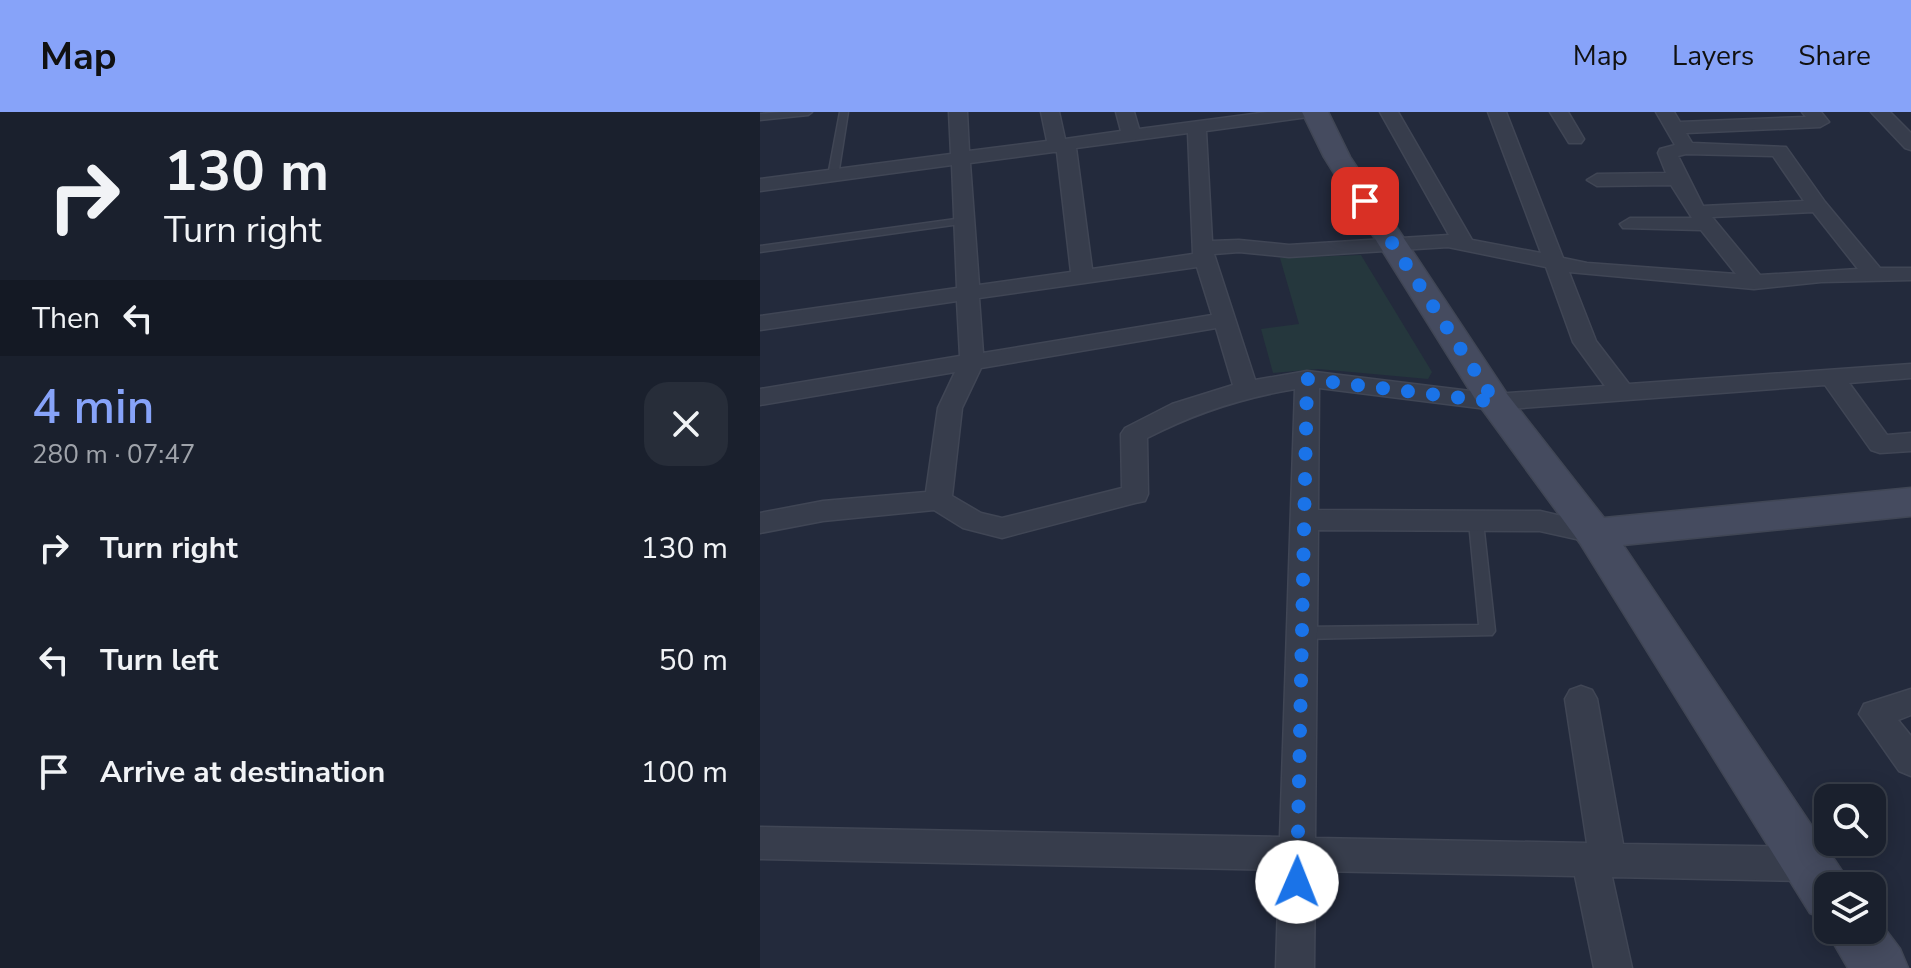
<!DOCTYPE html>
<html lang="en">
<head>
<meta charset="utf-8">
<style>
  :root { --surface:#1a202d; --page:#272d39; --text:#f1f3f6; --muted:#9fa3aa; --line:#383e49; --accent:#87a3f9 }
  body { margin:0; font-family:"Nunito Sans",sans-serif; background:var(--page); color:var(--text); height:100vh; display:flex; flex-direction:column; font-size:30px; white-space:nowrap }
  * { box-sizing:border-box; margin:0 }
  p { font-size:26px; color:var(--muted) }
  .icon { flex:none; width:44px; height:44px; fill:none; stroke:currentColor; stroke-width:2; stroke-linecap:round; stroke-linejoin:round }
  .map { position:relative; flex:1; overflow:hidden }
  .panel { display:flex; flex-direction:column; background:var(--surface); width:760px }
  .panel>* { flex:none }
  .banner { background:#1a202d; color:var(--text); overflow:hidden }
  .tools { position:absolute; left:1054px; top:672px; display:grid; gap:16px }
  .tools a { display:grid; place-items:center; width:72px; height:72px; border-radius:16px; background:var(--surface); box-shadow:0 4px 20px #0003,0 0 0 2px var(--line); font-size:40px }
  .pin { position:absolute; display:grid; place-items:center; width:68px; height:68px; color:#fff; margin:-34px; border-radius:16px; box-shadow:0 4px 12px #0006 }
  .me { position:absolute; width:88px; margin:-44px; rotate:1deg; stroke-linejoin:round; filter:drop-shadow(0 0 6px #0008) }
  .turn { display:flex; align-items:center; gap:28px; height:168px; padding:0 32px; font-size:36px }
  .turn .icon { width:104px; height:104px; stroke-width:2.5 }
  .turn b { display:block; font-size:56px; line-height:68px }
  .then { display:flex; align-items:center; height:76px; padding:0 32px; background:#0003; gap:16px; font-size:30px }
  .round { display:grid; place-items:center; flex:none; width:84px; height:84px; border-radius:24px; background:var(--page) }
  .headline { display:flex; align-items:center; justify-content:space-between; height:136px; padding:0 32px }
  h1 { font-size:48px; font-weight:600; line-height:60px; color:var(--accent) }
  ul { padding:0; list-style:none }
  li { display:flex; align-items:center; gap:24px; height:112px; padding:0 32px }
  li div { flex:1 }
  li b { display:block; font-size:30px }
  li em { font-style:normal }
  header { display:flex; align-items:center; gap:48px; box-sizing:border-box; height:112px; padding:0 40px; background:var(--accent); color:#111 }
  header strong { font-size:38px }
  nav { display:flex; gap:44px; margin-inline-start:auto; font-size:28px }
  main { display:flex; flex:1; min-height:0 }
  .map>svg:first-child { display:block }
  .green { fill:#25373d }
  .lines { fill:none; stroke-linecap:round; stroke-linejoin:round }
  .lane-casing { stroke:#404655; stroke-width:3 }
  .street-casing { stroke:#404655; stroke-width:3 }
  .secondary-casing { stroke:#404655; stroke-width:3 }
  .lane { fill:#373d4c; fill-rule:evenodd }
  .street { fill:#373d4c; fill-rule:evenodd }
  .secondary { fill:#454b5f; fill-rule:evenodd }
  .route { stroke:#1a73e8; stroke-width:14; stroke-dasharray:0 25.2 }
</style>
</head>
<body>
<header>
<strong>Map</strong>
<nav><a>Map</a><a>Layers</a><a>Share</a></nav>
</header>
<main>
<section class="panel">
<div class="banner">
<div class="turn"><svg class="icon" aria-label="right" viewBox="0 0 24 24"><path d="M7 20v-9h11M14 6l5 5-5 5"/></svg><div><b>130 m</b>Turn right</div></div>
<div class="then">Then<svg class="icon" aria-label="left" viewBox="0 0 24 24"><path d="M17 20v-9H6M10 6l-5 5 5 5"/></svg></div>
</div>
<div class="headline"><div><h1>4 min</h1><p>280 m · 07:47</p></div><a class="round"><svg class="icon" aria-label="close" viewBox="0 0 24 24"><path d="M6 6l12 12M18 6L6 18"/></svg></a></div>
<ul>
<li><svg class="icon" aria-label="right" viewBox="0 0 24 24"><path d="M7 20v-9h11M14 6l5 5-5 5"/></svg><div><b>Turn right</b></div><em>130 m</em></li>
<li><svg class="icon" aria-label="left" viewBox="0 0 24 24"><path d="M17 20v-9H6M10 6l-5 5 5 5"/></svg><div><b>Turn left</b></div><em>50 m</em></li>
<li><svg class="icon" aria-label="arrive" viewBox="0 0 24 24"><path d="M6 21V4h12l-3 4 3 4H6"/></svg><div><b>Arrive at destination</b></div><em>100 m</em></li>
</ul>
</section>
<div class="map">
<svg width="1151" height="856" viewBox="0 0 1151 856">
  <rect width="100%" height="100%" fill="#232a3c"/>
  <!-- green -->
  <polygon class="green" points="601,143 672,260 668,267 558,257 513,261 501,217 539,212 520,146"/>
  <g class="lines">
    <defs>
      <g id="lane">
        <polygon points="23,0 52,0 48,3 0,8 0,2"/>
        <polygon points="80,0 88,0 78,64 73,67 68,64"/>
        <polygon points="203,106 208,109 207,111 0,140 0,134"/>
        <polygon points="716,405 723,410 735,519 732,523 542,527 537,525 534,521 537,517 542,515 719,513 709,410"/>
      </g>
      <g id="street">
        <path d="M189,0H207L209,39L287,29L281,0H299L305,27L361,19L356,0H374L379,17L508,0H557L548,5L446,19L452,129L479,128L529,133L689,123L620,0H638L712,128L781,141L728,0H746L803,146L827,151L976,162L941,118L863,116L860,112L870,106H932L911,73L837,74L827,68L837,62L906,61L898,41L900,37L915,33L896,0H914L920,10L1046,5L1042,0H1061L1069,10L1060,15L926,21L932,31L1026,35L1065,90L1120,156H1151V168L1061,170L994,177L809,160L836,229L869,272L1151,252V266L1089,271L1127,323L1151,321V339L1120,341L1111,338L1065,273L735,298L559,276L558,398L780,399L844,414L848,421L844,428L834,431L780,419L558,418L555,726L827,731L805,587L810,578L821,574L832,578L837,587L863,732L1046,735L1059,740L1064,752L1059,764L1046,769L852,765L872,856H834L815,764L555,759L554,856H516L519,758L0,747V715L520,725L535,277C481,286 435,301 387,326L388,382L385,389L375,391L242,426L203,416L174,398L63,409L0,421V401L63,389L166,380L178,296L195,260L0,293V277L200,244L197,189L0,218V204L197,176L192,53L0,79V67L191,42ZM428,21L433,142L332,157L316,36ZM293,40H297L311,160L219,173L210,51ZM926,42L1013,44L1044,89L943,94L918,44ZM1053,100L1098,157L1000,163L952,105ZM688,135L786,155L813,230L845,274L735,282L547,259L495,268L454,142L479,140L529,145ZM437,155L452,203L223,241L219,186ZM456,216L473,273L412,292L365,316L361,322L362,376L242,406L221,401L192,384L202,296L221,256Z"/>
        <polygon points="790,0 808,0 824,27 821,31 809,31"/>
        <polygon points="1111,0 1130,0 1151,21 1151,38 1145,36"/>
        <polygon points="1151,577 1151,603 1138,608 1151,624 1151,664 1139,659 1099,602 1104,592"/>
      </g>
      <g id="secondary">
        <polygon points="542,0 568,0 590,45 747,282 844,406 1151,376 1151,404 863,433 1086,765 1090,774 1068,774 1068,808 1050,801 820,431 717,290 564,45"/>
        <polygon points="1112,800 1140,837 1148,856 1088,856 1066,818 1068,814 1068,818 1112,818"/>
      </g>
    </defs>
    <!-- lane casing -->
    <use href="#lane" class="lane-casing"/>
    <!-- street casing -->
    <use href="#street" class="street-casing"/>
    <!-- secondary casing -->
    <use href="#secondary" class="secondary-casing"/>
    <!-- lane -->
    <use href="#lane" class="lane"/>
    <!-- street -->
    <use href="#street" class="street"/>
    <!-- secondary -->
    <use href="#secondary" class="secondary"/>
  </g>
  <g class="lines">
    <!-- route -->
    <polyline class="route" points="537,770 547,267 735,290 605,89"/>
  </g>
</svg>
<div class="tools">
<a><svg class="icon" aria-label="search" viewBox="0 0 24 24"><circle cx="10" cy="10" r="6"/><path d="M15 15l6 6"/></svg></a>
<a><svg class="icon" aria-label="layers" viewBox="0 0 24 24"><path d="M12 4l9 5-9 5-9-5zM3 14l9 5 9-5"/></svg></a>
</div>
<div class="pin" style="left:605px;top:89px;background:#d93025"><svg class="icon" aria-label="arrive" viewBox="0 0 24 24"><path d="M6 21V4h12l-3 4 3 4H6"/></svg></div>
<svg class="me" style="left:537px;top:770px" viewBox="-20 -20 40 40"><circle r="19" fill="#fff"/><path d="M0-13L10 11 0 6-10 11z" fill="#1a73e8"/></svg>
</div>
</main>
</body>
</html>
